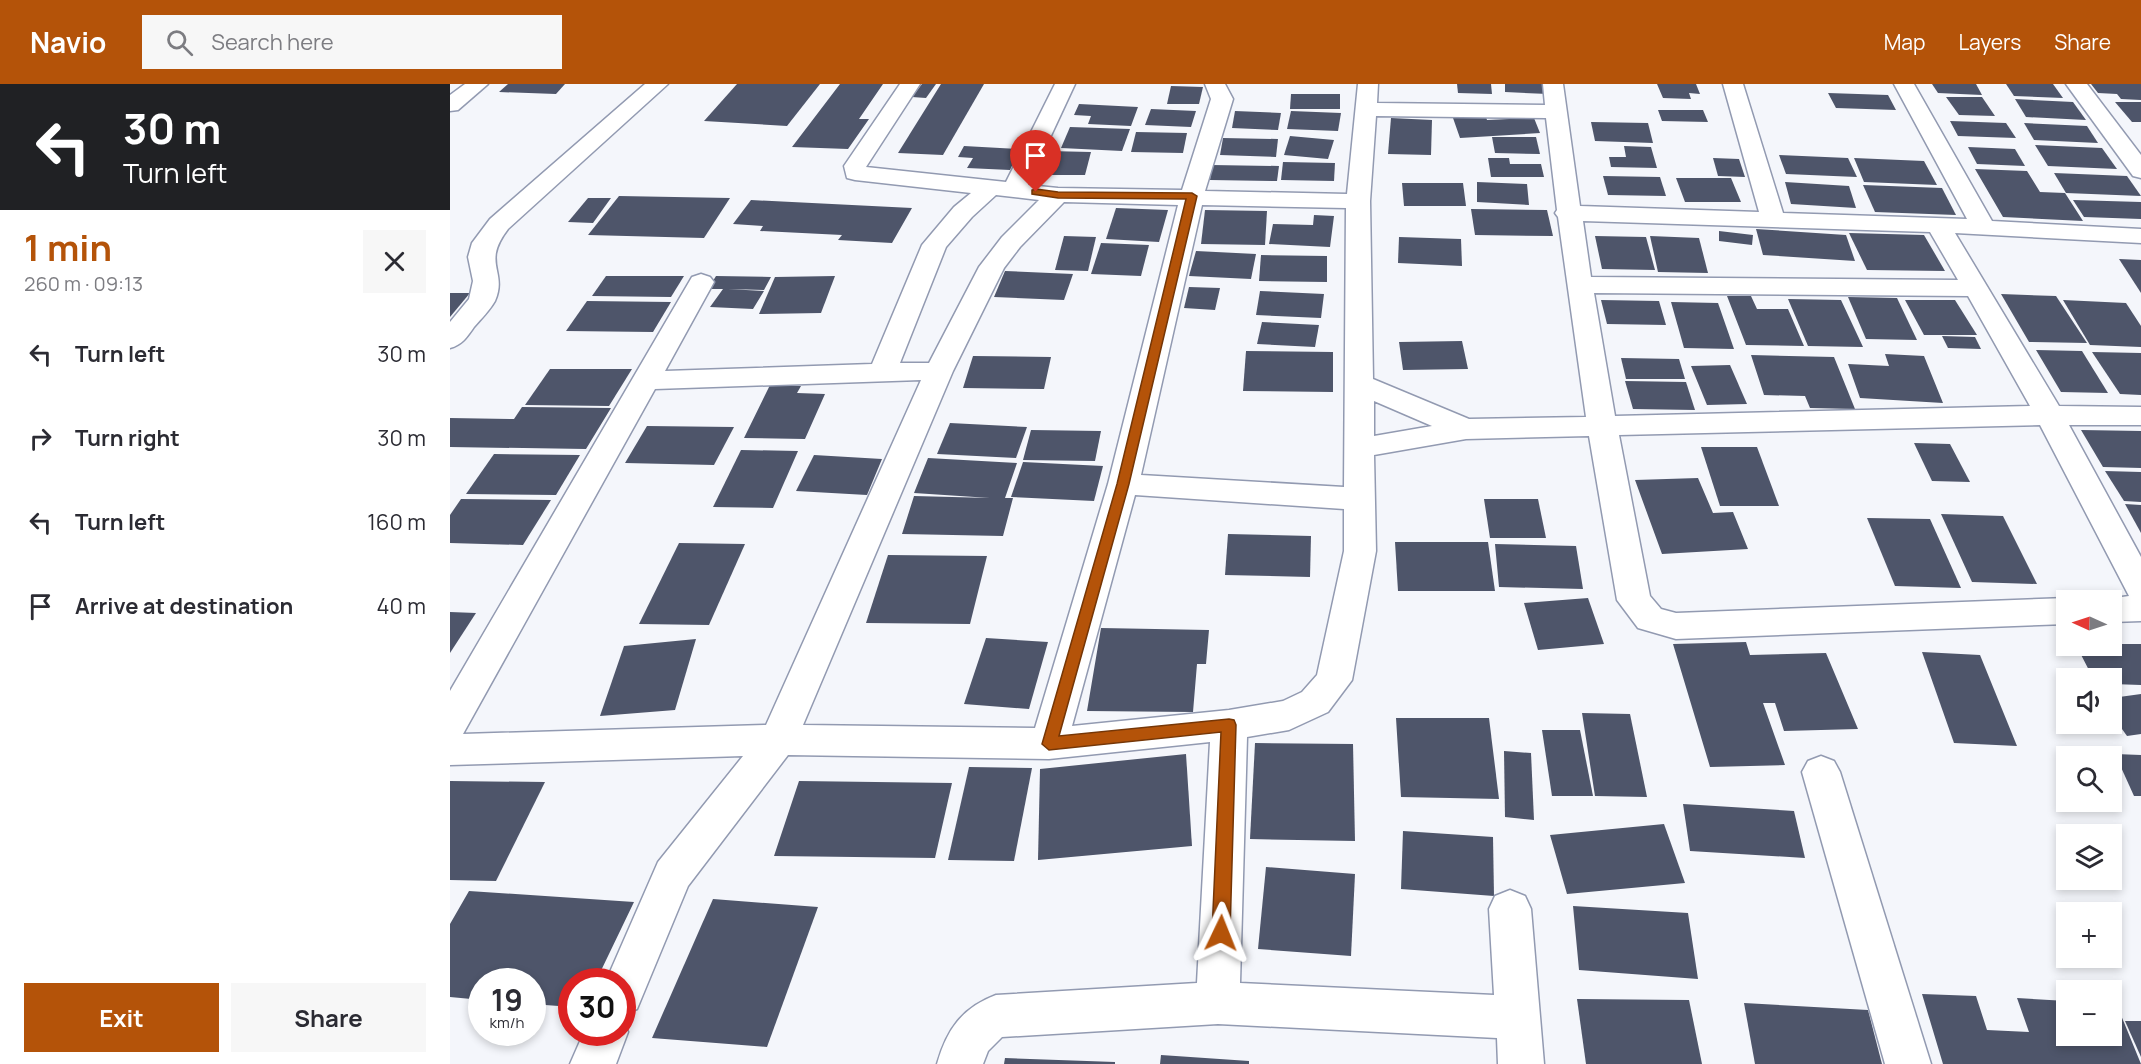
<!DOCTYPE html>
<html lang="en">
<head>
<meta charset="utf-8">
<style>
  :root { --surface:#fff; --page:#f7f7f7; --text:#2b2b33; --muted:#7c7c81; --accent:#b45309 }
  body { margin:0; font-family:Manrope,sans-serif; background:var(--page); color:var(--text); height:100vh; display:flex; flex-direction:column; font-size:22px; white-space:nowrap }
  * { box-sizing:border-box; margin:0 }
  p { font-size:20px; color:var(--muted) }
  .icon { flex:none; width:33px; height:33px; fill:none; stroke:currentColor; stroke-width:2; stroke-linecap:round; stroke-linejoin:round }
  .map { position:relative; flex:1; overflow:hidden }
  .sheet { display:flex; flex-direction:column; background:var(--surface); width:450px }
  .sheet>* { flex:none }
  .guide { background:#202124; color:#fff; overflow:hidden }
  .needle { width:39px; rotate:273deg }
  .controls { position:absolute; left:1606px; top:506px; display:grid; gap:12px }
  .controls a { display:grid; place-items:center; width:66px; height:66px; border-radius:0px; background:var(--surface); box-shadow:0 3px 9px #0003; font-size:30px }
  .speed { position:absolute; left:18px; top:884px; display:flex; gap:12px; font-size:30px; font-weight:700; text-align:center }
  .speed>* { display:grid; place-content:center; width:78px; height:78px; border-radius:50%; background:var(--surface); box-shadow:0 3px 9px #0003; line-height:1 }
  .speed small { font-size:15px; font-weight:400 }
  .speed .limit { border:9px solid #d22; background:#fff; color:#111 }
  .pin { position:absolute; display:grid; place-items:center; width:51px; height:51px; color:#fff; margin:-62px -26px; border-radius:50% 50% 50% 0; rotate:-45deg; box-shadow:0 0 6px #0007 }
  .pin .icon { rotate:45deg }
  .me { position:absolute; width:66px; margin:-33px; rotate:2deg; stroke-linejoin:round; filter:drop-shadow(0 0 4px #0008) }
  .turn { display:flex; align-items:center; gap:21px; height:126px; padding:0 24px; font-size:27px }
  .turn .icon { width:78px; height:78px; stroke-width:2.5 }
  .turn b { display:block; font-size:42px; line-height:51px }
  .round { display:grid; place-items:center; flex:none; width:63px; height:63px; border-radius:0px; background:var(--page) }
  .summary { display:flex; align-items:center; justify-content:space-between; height:102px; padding:0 24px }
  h1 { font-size:36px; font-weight:700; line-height:45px; color:var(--accent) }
  .action { display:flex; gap:12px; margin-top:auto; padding:12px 24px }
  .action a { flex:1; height:69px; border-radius:0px; background:var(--accent); color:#fff; font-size:24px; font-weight:700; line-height:69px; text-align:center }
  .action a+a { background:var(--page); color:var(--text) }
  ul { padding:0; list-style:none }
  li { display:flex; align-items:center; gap:18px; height:84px; padding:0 24px }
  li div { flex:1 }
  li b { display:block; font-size:22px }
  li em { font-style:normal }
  header { display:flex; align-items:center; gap:36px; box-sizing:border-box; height:84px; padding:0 30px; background:var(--accent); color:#fff }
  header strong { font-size:28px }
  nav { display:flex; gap:33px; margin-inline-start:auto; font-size:21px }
  .search { width:420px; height:54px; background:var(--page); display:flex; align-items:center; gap:15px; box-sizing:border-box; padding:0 21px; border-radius:0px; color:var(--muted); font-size:22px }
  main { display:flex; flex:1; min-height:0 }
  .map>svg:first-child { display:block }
  .building { fill:#4e556a }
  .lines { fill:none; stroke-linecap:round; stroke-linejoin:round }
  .minor-casing { stroke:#929ab1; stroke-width:3 }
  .tertiary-casing { stroke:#929ab1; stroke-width:3 }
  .minor { fill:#fff; fill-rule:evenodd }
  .tertiary { fill:#fff; fill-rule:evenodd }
  .route { fill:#b45309; stroke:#753606; stroke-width:1.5 }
</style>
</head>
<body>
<header>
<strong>Navio</strong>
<div class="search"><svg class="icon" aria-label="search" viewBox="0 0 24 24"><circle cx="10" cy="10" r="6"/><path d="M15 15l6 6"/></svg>Search here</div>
<nav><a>Map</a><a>Layers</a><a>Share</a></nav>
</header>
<main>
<section class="sheet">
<div class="guide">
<div class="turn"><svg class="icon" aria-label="left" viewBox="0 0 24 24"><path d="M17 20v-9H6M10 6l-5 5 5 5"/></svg><div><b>30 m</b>Turn left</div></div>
</div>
<div class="summary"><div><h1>1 min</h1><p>260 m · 09:13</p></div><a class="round"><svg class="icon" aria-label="close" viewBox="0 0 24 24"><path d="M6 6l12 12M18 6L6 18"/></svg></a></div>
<ul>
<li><svg class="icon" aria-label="left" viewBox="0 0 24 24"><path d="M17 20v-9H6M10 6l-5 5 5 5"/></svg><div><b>Turn left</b></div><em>30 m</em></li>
<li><svg class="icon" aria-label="right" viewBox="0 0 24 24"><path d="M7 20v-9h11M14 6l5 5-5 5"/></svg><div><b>Turn right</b></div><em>30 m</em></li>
<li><svg class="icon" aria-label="left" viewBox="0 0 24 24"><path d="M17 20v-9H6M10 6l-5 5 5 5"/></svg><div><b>Turn left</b></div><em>160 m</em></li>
<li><svg class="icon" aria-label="arrive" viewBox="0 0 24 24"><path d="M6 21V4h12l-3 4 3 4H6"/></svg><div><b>Arrive at destination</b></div><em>40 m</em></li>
</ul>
<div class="action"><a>Exit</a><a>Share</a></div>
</section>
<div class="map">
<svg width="1691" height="980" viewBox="0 0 1691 980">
  <rect width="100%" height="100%" fill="#f4f6fb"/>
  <!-- building -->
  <g class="building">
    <polygon points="58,0 115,0 106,10 49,8"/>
    <polygon points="287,0 370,0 337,42 254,37"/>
    <polygon points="390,0 433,0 409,35 419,35 398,65 342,63"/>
    <polygon points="472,0 486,0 476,14 462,13"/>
    <polygon points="491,0 534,0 493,71 448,69"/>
    <polygon points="1007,0 1041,0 1042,10 1008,9"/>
    <polygon points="1055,0 1097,0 1098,10 1055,8"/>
    <polygon points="1207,0 1246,0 1250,10 1239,9 1241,15 1213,14"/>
    <polygon points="1482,0 1526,0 1532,11 1488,9"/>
    <polygon points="1556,0 1603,0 1613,14 1564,12"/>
    <polygon points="1641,0 1691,0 1691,16 1671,15 1667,10 1648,9"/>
    <polygon points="721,2 753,3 749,20 717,20"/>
    <polygon points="1378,9 1438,11 1446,26 1386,24"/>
    <polygon points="841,10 890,10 890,25 840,25"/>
    <polygon points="1496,13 1532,13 1545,32 1509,31"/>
    <polygon points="1565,15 1623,18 1636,36 1576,33"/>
    <polygon points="1665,18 1691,18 1691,38 1682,38"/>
    <polygon points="629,20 688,23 681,42 638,40 641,32 624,31"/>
    <polygon points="701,25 746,27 741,43 695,41"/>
    <polygon points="1208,26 1253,26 1258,38 1212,37"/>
    <polygon points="785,27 831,29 828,46 782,44"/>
    <polygon points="841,27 891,29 888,47 837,45"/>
    <polygon points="1036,33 1037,36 1084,34 1090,49 1010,54 1003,34"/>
    <polygon points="941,34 982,36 981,71 938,70"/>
    <polygon points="1500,37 1556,39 1566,54 1508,52"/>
    <polygon points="1141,38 1198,39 1203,59 1145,57"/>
    <polygon points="1574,39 1637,42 1648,59 1584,56"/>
    <polygon points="620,43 680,45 672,67 611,64"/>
    <polygon points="686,48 737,49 733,69 681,68"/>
    <polygon points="840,52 884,56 878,75 834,71"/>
    <polygon points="1042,53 1086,53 1090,70 1045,69"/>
    <polygon points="773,54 828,55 826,73 770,71"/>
    <polygon points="1585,61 1652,64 1667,85 1598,82"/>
    <polygon points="514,62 570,65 560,86 517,84 523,74 508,73"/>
    <polygon points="1174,62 1201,63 1207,84 1161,83 1159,73 1176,73"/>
    <polygon points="1518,63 1565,65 1575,82 1527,80"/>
    <polygon points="598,67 641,68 635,91 591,91"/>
    <polygon points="1329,71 1398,74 1407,93 1336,90"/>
    <polygon points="1038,74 1059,74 1060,80 1091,80 1094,93 1041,93"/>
    <polygon points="1263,74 1289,75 1295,93 1268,92"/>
    <polygon points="1404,74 1474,77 1487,101 1414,98"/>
    <polygon points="833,78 885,79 884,97 831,96"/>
    <polygon points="762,81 829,82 827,97 760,96"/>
    <polygon points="1525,85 1577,87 1590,108 1615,109 1633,137 1553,133"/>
    <polygon points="1604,89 1677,92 1691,112 1616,109"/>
    <polygon points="1153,92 1210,93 1216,112 1158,111"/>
    <polygon points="1226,94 1281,94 1291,118 1235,118"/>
    <polygon points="1027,98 1077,100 1079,121 1027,118"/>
    <polygon points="1335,98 1399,102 1406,124 1341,120"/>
    <polygon points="952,99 1013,99 1016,122 954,122"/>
    <polygon points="1413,101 1492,104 1506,131 1425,128"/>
    <polygon points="169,112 280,114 254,154 138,151"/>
    <polygon points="138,114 161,114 143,139 118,138"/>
    <polygon points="301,116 462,124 442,159 388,156 392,151 310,147 313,142 283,140"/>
    <polygon points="1623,116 1691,118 1691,135 1634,133"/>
    <polygon points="666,124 718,126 709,158 656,155"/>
    <polygon points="1021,125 1097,126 1103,152 1025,151"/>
    <polygon points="755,126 817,127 815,161 751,160"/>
    <polygon points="864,131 884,132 880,163 819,160 823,140 863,141"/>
    <polygon points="1306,145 1396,151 1405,177 1313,171"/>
    <polygon points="1269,147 1303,151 1302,161 1269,157"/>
    <polygon points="1399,149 1474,151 1495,187 1417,186"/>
    <polygon points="614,152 646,153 638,187 605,186"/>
    <polygon points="1145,152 1196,153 1205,186 1152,185"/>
    <polygon points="1200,152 1249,154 1258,189 1208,188"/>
    <polygon points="949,153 1011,155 1012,182 948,179"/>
    <polygon points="651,159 699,161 691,192 641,190"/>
    <polygon points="746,167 806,170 801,195 739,192"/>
    <polygon points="811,171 877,172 877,198 809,197"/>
    <polygon points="1669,175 1691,176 1691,209"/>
    <polygon points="555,187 623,190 614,216 544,213"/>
    <polygon points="156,192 234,192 221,213 142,212"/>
    <polygon points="266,192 321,193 314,206 278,205 314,207 303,225 260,223 273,205 258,205"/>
    <polygon points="385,192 371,229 309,230 325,193"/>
    <polygon points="739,203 770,204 765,226 734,224"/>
    <polygon points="810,207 874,210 871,234 806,231"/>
    <polygon points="0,209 20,209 0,233"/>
    <polygon points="1551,210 1606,212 1637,259 1579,258"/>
    <polygon points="1277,212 1301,212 1307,225 1338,225 1354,262 1296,261"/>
    <polygon points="1398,213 1447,214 1467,256 1416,255"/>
    <polygon points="1338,215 1391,216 1413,263 1358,262"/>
    <polygon points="1151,216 1209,217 1216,241 1157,240"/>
    <polygon points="1455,216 1505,216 1527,251 1474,251"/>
    <polygon points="1613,216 1676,219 1691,242 1691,263 1640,261"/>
    <polygon points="137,217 221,218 203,248 116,247"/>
    <polygon points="1221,218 1268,219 1284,265 1234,264"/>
    <polygon points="812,238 869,241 865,263 807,260"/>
    <polygon points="1492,252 1525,253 1531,265 1498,264"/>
    <polygon points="1012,257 1018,285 953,286 949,258"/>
    <polygon points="1586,266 1632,267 1658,309 1611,308"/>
    <polygon points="796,267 883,268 883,308 793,307"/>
    <polygon points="1642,268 1691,269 1691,311 1670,310"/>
    <polygon points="1435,270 1474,272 1493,319 1410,314 1398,280 1439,282"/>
    <polygon points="1301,271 1384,273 1405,325 1360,324 1355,312 1314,311"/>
    <polygon points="523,272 601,273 594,305 513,304"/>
    <polygon points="1171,274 1229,275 1235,295 1176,295"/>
    <polygon points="1280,281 1297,320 1257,321 1241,282"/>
    <polygon points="100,285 182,285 159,322 75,321"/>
    <polygon points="1175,297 1236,298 1245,326 1183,325"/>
    <polygon points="320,301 351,302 347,309 375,310 355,355 294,354"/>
    <polygon points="72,323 161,324 136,365 0,363 0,334 64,335"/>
    <polygon points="500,339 577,343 566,374 487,370"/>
    <polygon points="197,342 284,343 264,381 175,379"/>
    <polygon points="581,346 651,347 645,377 573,376"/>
    <polygon points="1631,346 1691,347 1691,384 1653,383"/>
    <polygon points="1464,359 1500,360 1520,398 1482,397"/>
    <polygon points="1251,363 1307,363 1329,422 1270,422"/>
    <polygon points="291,366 348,367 323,424 263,423"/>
    <polygon points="44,370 130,371 106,411 16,410"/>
    <polygon points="364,371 432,375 417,411 346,407"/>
    <polygon points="478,374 567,379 555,414 563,414 553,452 452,450 464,412 540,414 464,409"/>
    <polygon points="573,378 653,382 644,417 561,413"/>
    <polygon points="1655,387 1691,388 1691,418 1674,417"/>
    <polygon points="1248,394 1263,429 1283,428 1298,465 1212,470 1185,396"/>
    <polygon points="11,415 101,416 73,461 0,459 0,431"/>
    <polygon points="1034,415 1088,415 1096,454 1040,454"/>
    <polygon points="1675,420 1691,421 1691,449"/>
    <polygon points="1491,430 1553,432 1587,500 1522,498"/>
    <polygon points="1417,434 1480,435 1511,504 1445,502"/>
    <polygon points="778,450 861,452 860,493 775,491"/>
    <polygon points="945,458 1038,458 1045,507 948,507"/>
    <polygon points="229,459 295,460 259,541 189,540"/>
    <polygon points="1045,460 1126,462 1133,505 1049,503"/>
    <polygon points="438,471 537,472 520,540 416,539"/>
    <polygon points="1138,514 1154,560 1088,566 1074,519"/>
    <polygon points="0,528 26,529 0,569"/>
    <polygon points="651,544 759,546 756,580 747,580 743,628 637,627"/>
    <polygon points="536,554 598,558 579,625 514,620"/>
    <polygon points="246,555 225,626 150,632 174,562"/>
    <polygon points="1296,558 1300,571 1376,569 1408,645 1334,647 1325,619 1313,619 1335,681 1260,683 1223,560"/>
    <polygon points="1662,560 1691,560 1691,601 1662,600 1662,594 1643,594 1626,561"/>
    <polygon points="1472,568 1530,571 1567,662 1504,659"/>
    <polygon points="1691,610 1691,650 1677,652 1662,631 1662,614"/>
    <polygon points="1132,629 1180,630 1197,713 1145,712"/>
    <polygon points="946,634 1039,634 1049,715 951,713"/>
    <polygon points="1092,646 1130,646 1143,712 1102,712"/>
    <polygon points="805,659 903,660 905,757 800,755"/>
    <polygon points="1054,667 1081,669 1084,736 1055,733"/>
    <polygon points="736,670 742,762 588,776 590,685"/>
    <polygon points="1665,670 1691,671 1691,712 1684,712"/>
    <polygon points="519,683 582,684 564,777 498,776"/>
    <polygon points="0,697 95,698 46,797 0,796"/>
    <polygon points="349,697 502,699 485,774 324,772"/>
    <polygon points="1233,720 1344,727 1355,774 1240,767"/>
    <polygon points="1214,740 1235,799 1117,810 1100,751"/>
    <polygon points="953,747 1043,753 1044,812 951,805"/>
    <polygon points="816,783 905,790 901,872 808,865"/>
    <polygon points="19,807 184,818 146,897 122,897 122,923 82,920 82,897 32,897 32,916 0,913 0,840"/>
    <polygon points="263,815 368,823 317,963 202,954"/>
    <polygon points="1123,822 1238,829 1248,895 1129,886"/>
    <polygon points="1472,910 1526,912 1537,946 1579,948 1567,914 1617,917 1617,951 1662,951 1662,919 1666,919 1691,980 1493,980"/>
    <polygon points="1127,915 1239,916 1252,980 1136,980"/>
    <polygon points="1294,919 1418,926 1432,980 1305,980"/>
    <polygon points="1675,937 1691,937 1691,973"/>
    <polygon points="711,971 799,977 799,980 710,980"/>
    <polygon points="555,974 665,978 665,980 554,980"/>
  </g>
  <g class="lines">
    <defs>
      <g id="minor">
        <path d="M450,0H470L416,83L556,98L605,0H625L578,101L608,104L732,106L761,15L755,0H775L783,15L755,107L897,110L908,0H928L927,19L1095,21L1093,0H1113L1130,122L1309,128L1273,0H1293L1333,129L1517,135L1444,0H1464L1542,137L1691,145V159L1505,149L1609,322L1691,323V341H1619L1691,473V537L1662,538V516H1650L1679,512L1590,341L1169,351L1200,512L1211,525L1226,529L1617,514L1623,516H1617V540L1226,555L1188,544L1167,516L1139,352L1016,355L924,371L926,467L902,596L878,628L839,646L797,653L790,899L1044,911L1039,825L1045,812L1060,806L1075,812L1081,825L1094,980H1048L1047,954L768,940L552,953L538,967L533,980H487C497,945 512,924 546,911L747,899L760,658L599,675L338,671L238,802L187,925L172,931V897H156L208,778L293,672L0,681V607L242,193L251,190L260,193L264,198L215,287L422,280L472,161L504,123L521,109L405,96L397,94L394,82ZM926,32L1096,34L1107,126L1105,129L1108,133L1136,333L1019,335L923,295L920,117ZM546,111L589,116L552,153L529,183L479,279H450L496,163L522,133ZM614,118L728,121L658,400L585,644L353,641L503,287L554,184L570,163ZM752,121L896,124L894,403L691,391ZM1133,137L1480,148L1508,196L1141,193ZM1144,209L1518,212L1580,322L1165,332ZM471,296L316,641L13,650L205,305ZM924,317L982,342L924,352ZM685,411L894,425V467L867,591L852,608L833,617L779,626L622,642Z"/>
        <polygon points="1616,0 1637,0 1691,71 1691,94 1683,92"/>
        <polygon points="1371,672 1384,677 1390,688 1481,980 1435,980 1352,688 1358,677"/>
        <polygon points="172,935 178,948 166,980 120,980 134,948 172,948"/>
      </g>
      <g id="tertiary">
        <polygon points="15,0 38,0 8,26 0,27 0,11"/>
        <path d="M195,0H218L58,145C31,180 58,187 45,217C40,226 31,235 24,243C17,253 12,261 0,264V238L19,215L23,197L18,173L22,159L40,135Z"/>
      </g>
    </defs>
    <!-- minor casing -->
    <use href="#minor" class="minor-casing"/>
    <!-- tertiary casing -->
    <use href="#tertiary" class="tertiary-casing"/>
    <!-- minor -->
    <use href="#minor" class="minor"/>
    <!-- tertiary -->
    <use href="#tertiary" class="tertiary"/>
  </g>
  <!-- route -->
  <polygon class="route" points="586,105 608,108 742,109 747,112 679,400 609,652 779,635 784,636 786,641 780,849 777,855 771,857 765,855 762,849 771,648 599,666 592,660 667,400 736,115 608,114 582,110 582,106"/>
</svg>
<div class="controls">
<a><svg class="needle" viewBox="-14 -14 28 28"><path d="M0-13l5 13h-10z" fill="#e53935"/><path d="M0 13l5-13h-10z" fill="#7c7c81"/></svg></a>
<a><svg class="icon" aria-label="sound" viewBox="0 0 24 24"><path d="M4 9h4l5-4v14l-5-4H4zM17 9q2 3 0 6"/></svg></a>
<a><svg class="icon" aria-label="search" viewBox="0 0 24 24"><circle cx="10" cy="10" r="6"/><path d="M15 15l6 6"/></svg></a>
<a><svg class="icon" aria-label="layers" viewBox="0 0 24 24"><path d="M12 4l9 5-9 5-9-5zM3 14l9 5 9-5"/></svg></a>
<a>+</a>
<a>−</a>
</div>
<div class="speed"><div>19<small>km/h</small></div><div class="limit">30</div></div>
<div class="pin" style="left:586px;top:108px;background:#d93025"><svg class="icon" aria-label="arrive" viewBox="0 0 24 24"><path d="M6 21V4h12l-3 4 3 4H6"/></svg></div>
<svg class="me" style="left:771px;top:849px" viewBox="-20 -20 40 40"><path d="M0-17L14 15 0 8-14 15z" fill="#b45309" stroke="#fff" stroke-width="4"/></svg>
</div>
</main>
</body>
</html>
